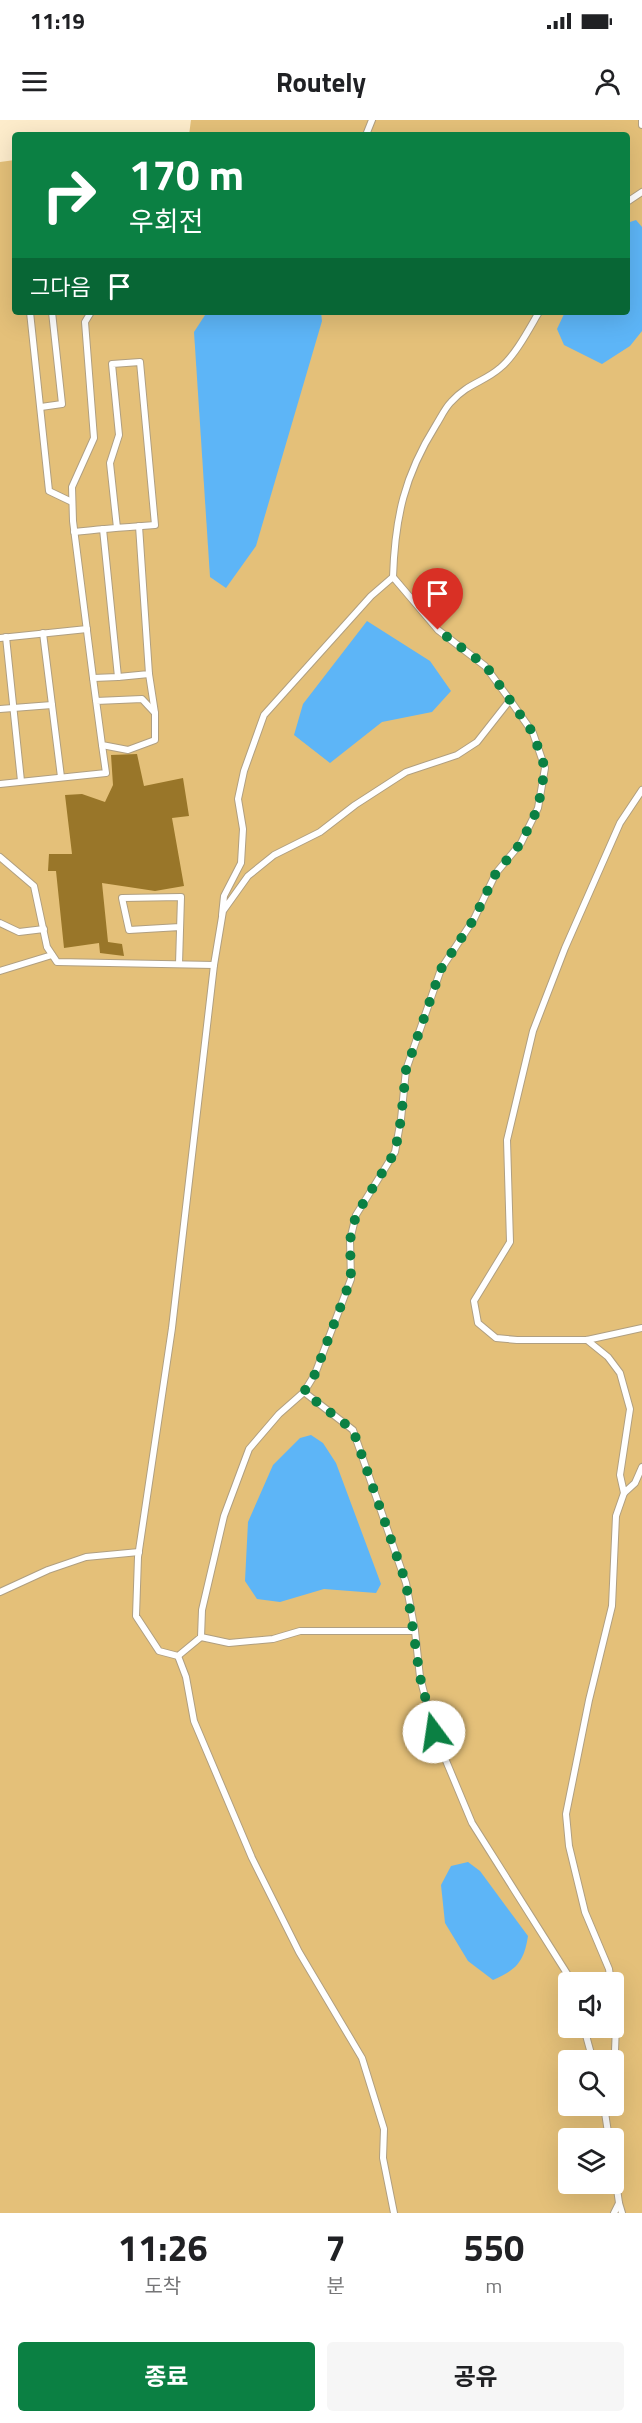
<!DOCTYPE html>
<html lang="ko">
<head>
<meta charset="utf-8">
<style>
  :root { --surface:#fff; --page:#f6f6f6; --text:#202124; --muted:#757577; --accent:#0b8043 }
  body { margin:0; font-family:"Titillium Web","Noto Sans KR",sans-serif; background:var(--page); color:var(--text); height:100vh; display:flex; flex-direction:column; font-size:22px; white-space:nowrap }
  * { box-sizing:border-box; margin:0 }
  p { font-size:20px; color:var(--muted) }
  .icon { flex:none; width:33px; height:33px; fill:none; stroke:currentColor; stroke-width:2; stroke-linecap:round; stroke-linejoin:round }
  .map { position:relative; height:2093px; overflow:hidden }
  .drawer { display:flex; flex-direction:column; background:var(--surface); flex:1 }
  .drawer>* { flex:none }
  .hud { position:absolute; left:12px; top:12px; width:618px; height:183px; border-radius:6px; box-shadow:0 6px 24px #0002; background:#0b8043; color:#fff; overflow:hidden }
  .buttons { position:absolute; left:558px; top:1852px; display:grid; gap:12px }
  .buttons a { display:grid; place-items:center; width:66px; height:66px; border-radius:6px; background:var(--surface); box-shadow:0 6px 24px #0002; font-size:30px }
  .pin { position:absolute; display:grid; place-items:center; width:51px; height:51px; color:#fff; margin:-62px -26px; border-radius:50% 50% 50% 0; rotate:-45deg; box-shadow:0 0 6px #0007 }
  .pin .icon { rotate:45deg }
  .me { position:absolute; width:66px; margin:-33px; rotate:346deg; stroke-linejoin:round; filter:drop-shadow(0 0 4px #0008) }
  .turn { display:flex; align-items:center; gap:21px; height:126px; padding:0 18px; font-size:27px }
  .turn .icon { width:78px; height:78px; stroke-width:2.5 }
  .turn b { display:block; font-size:42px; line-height:51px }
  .then { display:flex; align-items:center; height:57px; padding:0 18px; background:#0003; gap:12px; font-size:22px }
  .eta { display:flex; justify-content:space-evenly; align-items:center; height:102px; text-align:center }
  .eta b { font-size:36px; font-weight:700; line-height:42px }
  .action { display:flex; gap:12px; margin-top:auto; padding:12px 18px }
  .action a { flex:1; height:69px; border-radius:6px; background:var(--accent); color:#fff; font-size:24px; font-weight:700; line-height:69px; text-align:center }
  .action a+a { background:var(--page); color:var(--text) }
  .status { display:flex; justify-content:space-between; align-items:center; height:42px; padding:0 30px; background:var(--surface); direction:ltr }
  .status svg { height:16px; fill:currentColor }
  header { display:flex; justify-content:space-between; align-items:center; height:78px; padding:0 18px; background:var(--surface); font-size:27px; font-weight:700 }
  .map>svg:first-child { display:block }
  .green { fill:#e4c079; fill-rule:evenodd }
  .water { fill:#5db5f7 }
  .building { fill:#997629 }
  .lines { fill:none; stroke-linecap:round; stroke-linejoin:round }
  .service-casing { stroke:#b09f80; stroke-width:8 }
  .service { stroke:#fff; stroke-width:6 }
  .route { stroke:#0b8043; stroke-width:10; stroke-dasharray:0 18 }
</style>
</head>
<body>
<div class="status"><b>11:19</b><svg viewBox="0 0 49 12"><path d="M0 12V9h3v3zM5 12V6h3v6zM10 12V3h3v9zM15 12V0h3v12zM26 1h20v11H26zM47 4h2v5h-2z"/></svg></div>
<header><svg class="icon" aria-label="menu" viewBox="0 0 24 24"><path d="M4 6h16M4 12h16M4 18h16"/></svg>Routely<svg class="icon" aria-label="person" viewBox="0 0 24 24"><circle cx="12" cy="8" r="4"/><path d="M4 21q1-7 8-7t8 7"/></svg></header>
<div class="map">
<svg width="642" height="2093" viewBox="0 0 642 2093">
  <rect width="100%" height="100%" fill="#fdeccb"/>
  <!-- green -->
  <path class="green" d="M191,0H642V2093H0V42L15,40V192H627V15H189ZM568,1863H614V1908H568ZM568,1941H614V1986H568ZM568,2019H614V2064H568Z"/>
  <!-- water -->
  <g class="water">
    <polygon points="636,100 642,107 642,211 630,226 602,244 564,225 557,209 565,192 627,192 627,103"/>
    <polygon points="207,192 321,192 322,201 256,426 226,468 210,457 194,212"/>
    <polygon points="367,501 430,541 451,571 432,592 382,602 330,643 294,615 303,584"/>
    <polygon points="311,1315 323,1323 336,1343 381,1464 376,1473 324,1469 280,1482 257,1479 245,1461 248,1402 273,1345 300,1318"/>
    <path d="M468,1742L480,1751L528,1816C524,1842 516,1850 493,1860L468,1841L445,1803L441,1765L451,1746Z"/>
  </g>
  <!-- building -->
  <polygon class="building" points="137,634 144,666 183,658 189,696 172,698 184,766 155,771 102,763 108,822 122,824 124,836 100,833 99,823 64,828 56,751 48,751 49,734 72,734 65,675 82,674 105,682 113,665 111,635"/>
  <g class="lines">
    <defs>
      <g id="service">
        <polyline points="642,0 642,5"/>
        <polyline points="366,15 372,0"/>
        <polyline points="627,82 642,72"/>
        <polyline points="30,192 49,371 72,382"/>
        <polyline points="91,192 85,202 94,318 72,367 73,401 93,558 102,625 128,630 155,620 155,593 142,579 96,581"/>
        <polyline points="41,287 62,284 52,192"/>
        <path d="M74,412C101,409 128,407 155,405L140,242L112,244L119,315L110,343L117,408"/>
        <path d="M393,457C395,398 404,356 436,305C441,297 445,288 451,282C468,263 484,262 500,248C515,236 529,209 539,192"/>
        <polyline points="43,513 61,657"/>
        <polyline points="6,517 21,661"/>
        <polyline points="0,518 87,509"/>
        <polyline points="149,554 155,593"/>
        <polyline points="118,557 149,554 139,406"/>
        <polyline points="93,558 118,557 103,409"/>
        <polyline points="0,589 52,585"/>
        <polyline points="0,664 106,653 102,625"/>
        <polyline points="642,670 620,703 565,828 533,911 507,1020 510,1122 474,1181 478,1203 496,1218 517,1220 587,1220 642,1208"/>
        <polyline points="0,737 34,766 47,827 57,842 214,845"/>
        <polyline points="222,795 224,776 241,743 243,709 238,679 244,651 264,595 371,476 393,457 438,510 485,546 510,580 477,622 457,635 406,652 355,685 320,712 274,735 248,756 223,791 214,845 172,1208 138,1437 136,1496 159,1531 178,1536 201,1517 202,1490 224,1396 249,1329 279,1294 304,1272 315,1254 351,1159 350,1120 356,1095 395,1032 401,999 406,950 441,849 474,799 496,753 521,723 538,688 545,648 533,613 510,580"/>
        <polyline points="0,803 19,812 44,809"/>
        <polyline points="179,844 181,777 122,778 129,810 180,807"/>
        <polyline points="0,851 52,835"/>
        <polyline points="587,1220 608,1237 620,1253 630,1289 620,1355 624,1373 635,1363 642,1347"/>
        <polyline points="0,1472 48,1450 86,1437 139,1432"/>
        <polyline points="415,1511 420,1557 434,1612 472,1703 573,1863"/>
        <polyline points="201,1517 229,1523 273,1519 300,1511 415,1511 406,1463 353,1310 304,1272"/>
        <polyline points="178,1536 186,1557 194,1601 252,1738 299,1832 362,1938 384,2009 383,2038 394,2093"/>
        <polyline points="611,1863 609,1849 585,1792 569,1726 566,1694 589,1580 612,1486 616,1396 624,1373"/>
        <polyline points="614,1882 616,1904 614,1959"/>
        <polyline points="584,1908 593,1941"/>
        <polyline points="604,1986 609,2019"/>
        <polyline points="614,2048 619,2083 614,2093"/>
        <polyline points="619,2083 622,2093"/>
      </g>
    </defs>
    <!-- service casing -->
    <use href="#service" class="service-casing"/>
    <!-- service -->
    <use href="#service" class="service"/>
  </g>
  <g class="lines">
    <!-- route -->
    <polyline class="route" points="434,1612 420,1557 406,1463 353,1310 304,1272 315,1254 351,1159 350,1120 356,1095 395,1032 401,999 406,950 441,849 474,799 496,753 521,723 538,688 545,648 533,613 486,546 438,510"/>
  </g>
</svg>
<div class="buttons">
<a><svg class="icon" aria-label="sound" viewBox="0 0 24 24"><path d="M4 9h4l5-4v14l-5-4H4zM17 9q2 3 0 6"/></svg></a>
<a><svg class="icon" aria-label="search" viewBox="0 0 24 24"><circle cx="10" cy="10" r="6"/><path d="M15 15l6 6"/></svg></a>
<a><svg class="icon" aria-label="layers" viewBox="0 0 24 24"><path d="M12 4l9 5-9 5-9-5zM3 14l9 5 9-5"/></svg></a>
</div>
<div class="pin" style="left:438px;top:510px;background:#d93025"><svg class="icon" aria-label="arrive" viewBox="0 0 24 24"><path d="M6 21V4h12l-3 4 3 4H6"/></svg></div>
<svg class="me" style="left:434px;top:1612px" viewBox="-20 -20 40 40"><circle r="19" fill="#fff"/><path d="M0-13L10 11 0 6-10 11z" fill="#0b8043"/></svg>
<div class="hud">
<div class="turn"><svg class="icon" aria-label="right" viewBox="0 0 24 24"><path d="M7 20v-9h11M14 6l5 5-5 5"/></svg><div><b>170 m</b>우회전</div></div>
<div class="then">그다음<svg class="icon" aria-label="arrive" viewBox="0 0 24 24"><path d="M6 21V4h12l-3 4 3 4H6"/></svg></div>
</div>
</div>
<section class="drawer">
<div class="eta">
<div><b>11:26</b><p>도착</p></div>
<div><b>7</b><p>분</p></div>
<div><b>550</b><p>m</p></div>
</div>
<div class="action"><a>종료</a><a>공유</a></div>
</section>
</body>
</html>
